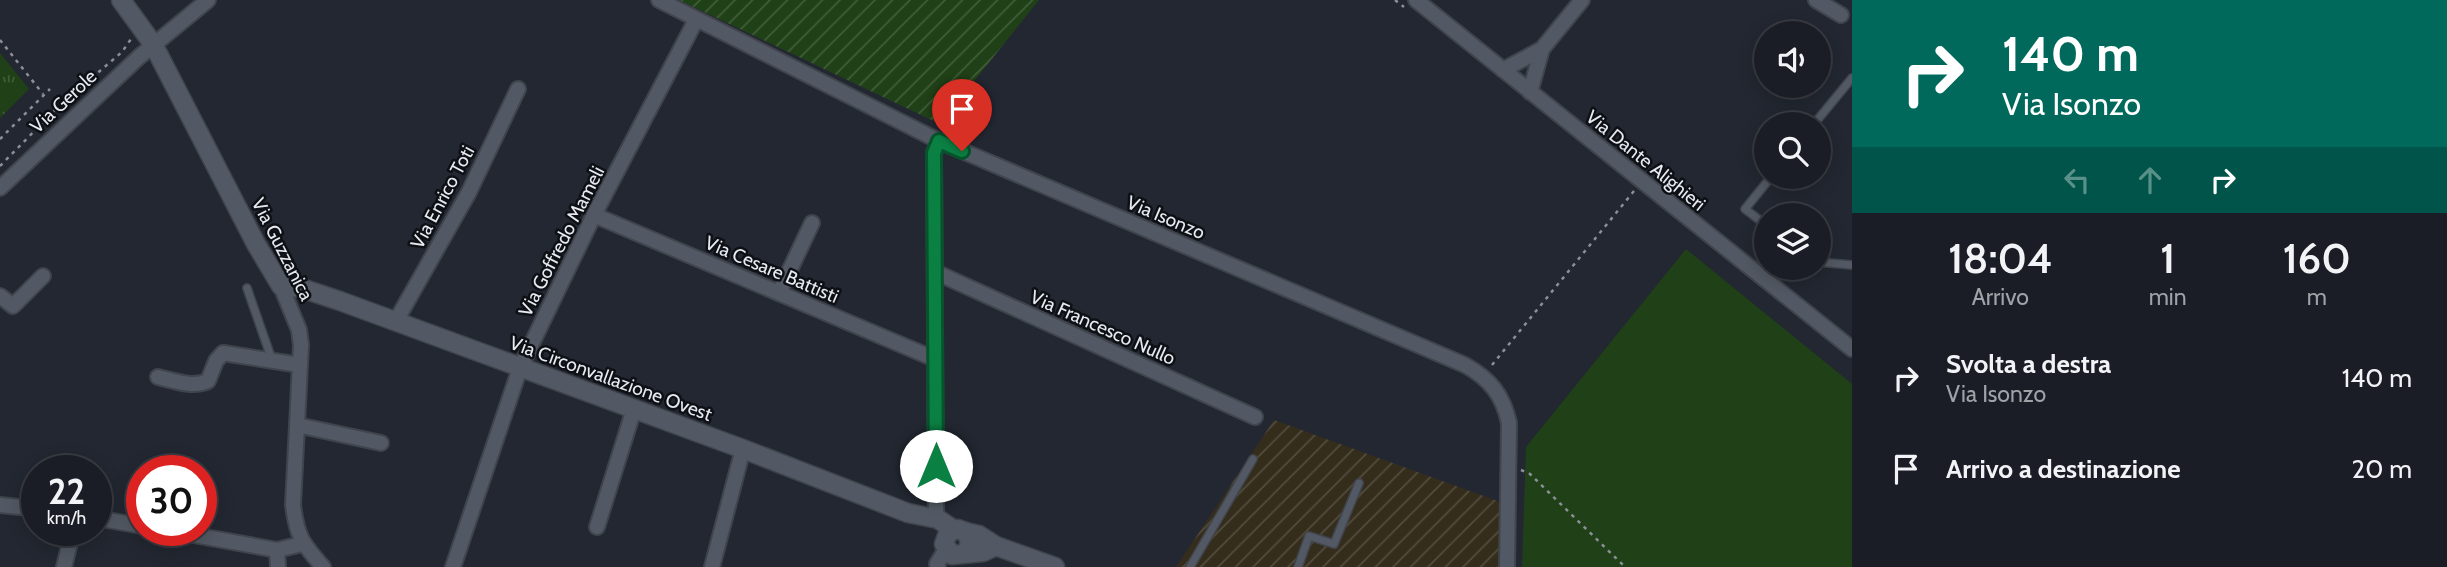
<!DOCTYPE html>
<html lang="it">
<head>
<meta charset="utf-8">
<style>
  :root { --surface:#1a1d25; --page:#23262d; --text:#f1f3f6; --muted:#9fa2a7; --line:#383b42 }
  body { margin:0; font-family:Cabin,sans-serif; background:var(--page); color:var(--text); height:100vh; display:flex; flex-direction:column; font-size:26px; white-space:nowrap }
  * { box-sizing:border-box; margin:0 }
  p { font-size:23px; color:var(--muted) }
  .icon { flex:none; width:38px; height:38px; fill:none; stroke:currentColor; stroke-width:2; stroke-linecap:round; stroke-linejoin:round }
  .map { position:relative; flex:1; overflow:hidden }
  .drawer { display:flex; flex-direction:column; background:var(--surface); width:595px }
  .drawer>* { flex:none }
  .banner { background:#00695c; color:#fff; overflow:hidden }
  .tools { position:absolute; left:1754px; top:21px; display:grid; gap:14px }
  .tools a { display:grid; place-items:center; width:77px; height:77px; border-radius:50%; background:var(--surface); box-shadow:0 4px 18px #0003,0 0 0 2px var(--line); font-size:35px }
  .speed { position:absolute; left:21px; top:455px; display:flex; gap:14px; font-size:35px; font-weight:700; text-align:center }
  .speed>* { display:grid; place-content:center; width:91px; height:91px; border-radius:50%; background:var(--surface); box-shadow:0 4px 18px #0003,0 0 0 2px var(--line); line-height:1 }
  .speed small { font-size:18px; font-weight:400 }
  .speed .limit { border:10px solid #d22; background:#fff; color:#111 }
  .pin { position:absolute; display:grid; place-items:center; width:60px; height:60px; color:#fff; margin:-72px -30px; border-radius:50% 50% 50% 0; rotate:-45deg; box-shadow:0 0 7px #0007 }
  .pin .icon { rotate:45deg }
  .me { position:absolute; width:77px; margin:-38px; rotate:0deg; stroke-linejoin:round; filter:drop-shadow(0 0 5px #0008) }
  .turn { display:flex; align-items:center; gap:24px; height:147px; padding:0 35px; font-size:32px }
  .turn .icon { width:91px; height:91px; stroke-width:2.5 }
  .turn b { display:block; font-size:49px; line-height:60px }
  .lanes { display:flex; align-items:center; height:66px; padding:0 35px; background:#0003; justify-content:center; gap:35px; direction:ltr }
  .lanes .off { opacity:.35 }
  .eta { display:flex; justify-content:space-evenly; align-items:center; height:119px; text-align:center }
  .eta b { font-size:42px; font-weight:600; line-height:49px }
  ul { padding:0; list-style:none }
  li { display:flex; align-items:center; gap:21px; height:91px; padding:0 35px }
  li div { flex:1 }
  li b { display:block; font-size:26px }
  li em { font-style:normal }
  main { display:flex; flex:1; min-height:0 }
  .map>svg:first-child { display:block }
  .industrial { fill:url(#industrial-furrows) }
  .grass { fill:#204117 }
  .park { fill:url(#park-tufts) }
  .garden { fill:url(#garden-furrows) }
  .lines { fill:none; stroke-linecap:round; stroke-linejoin:round }
  .service-casing { stroke:#40444c; stroke-width:10 }
  .minor-casing { stroke:#40444c; stroke-width:18 }
  .tertiary-casing { stroke:#40444c; stroke-width:21 }
  .path { stroke:#8b8f97; stroke-width:2.5; stroke-dasharray:3.5 5; stroke-linecap:butt }
  .service { stroke:#535964; stroke-width:7 }
  .minor { stroke:#535964; stroke-width:14 }
  .tertiary { stroke:#535964; stroke-width:18 }
  .route-casing { stroke:#07532c; stroke-width:18 }
  .route { stroke:#0b8043; stroke-width:12 }
  .labels { text-anchor:middle; stroke-width:5; stroke-linejoin:round; paint-order:stroke }
  .street-label { font-size:19px; fill:#e7eaf1; stroke:#0d1014 }
</style>
</head>
<body>
<main>
<div class="map">
<svg width="1852" height="567" viewBox="0 0 1852 567">
  <defs>
    <pattern id="industrial-furrows" width="10" height="10" patternUnits="userSpaceOnUse" patternTransform="scale(1.75)"><rect width="10" height="10" fill="#352d1c"/><path d="M-1 1l2-2M0 10L10 0M9 11l2-2" fill="none" stroke="#524c3d"/></pattern>
    <pattern id="park-tufts" width="24" height="20" patternUnits="userSpaceOnUse" patternTransform="scale(1.75)"><rect width="24" height="20" fill="#204117"/><path d="M3 7l-1-3M5 7V3M7 7l1-3M15 17l-1-3M17 17v-4M19 17l1-3" fill="none" stroke="#405d39"/></pattern>
    <pattern id="garden-furrows" width="10" height="10" patternUnits="userSpaceOnUse" patternTransform="scale(1.75)"><rect width="10" height="10" fill="#204117"/><path d="M-1 1l2-2M0 10L10 0M9 11l2-2" fill="none" stroke="#405d39"/></pattern>
  </defs>
  <rect width="100%" height="100%" fill="#222731"/>
  <!-- industrial -->
  <polygon class="industrial" points="1274,420 1503,503 1500,567 1176,567"/>
  <!-- grass -->
  <polygon class="grass" points="1686,249 1852,384 1852,567 1522,567 1526,447"/>
  <!-- park -->
  <polygon class="park" points="0,53 29,89 0,118"/>
  <!-- garden -->
  <polygon class="garden" points="679,0 1039,0 940,124"/>
  <g class="lines">
    <defs>
      <g id="service">
        <polyline points="1814,124 1852,78"/>
        <polyline points="1766,225 1745,209 1771,177"/>
        <polyline points="1818,262 1852,265"/>
        <polyline points="247,288 272,360"/>
        <polyline points="1190,567 1253,459"/>
        <polyline points="1298,567 1309,536 1334,544 1359,483"/>
      </g>
      <g id="minor">
        <path d="M659,0L939,141L1465,365C1490,379 1503,395 1509,423L1507,567"/>
        <polyline points="1416,0 1852,349"/>
        <polyline points="1816,0 1841,15"/>
        <polyline points="1503,70 1542,49 1582,0"/>
        <polyline points="1530,92 1542,49"/>
        <polyline points="0,188 139,57 208,0"/>
        <polyline points="594,215 935,359"/>
        <polyline points="935,272 1255,417"/>
        <path d="M281,286L299,330L301,345L293,505C297,537 302,543 323,567"/>
        <polyline points="779,293 812,223"/>
        <polyline points="0,296 13,306 43,276"/>
        <polyline points="396,321 469,192 518,89"/>
        <path d="M158,377C175,381 193,388 208,381L216,361L223,353L300,365"/>
        <polyline points="297,425 381,443"/>
        <polyline points="0,505 37,509"/>
        <polyline points="96,518 142,526"/>
        <polyline points="936,519 934,153 939,141"/>
        <polyline points="597,527 634,409"/>
        <polyline points="166,530 277,550 302,544"/>
        <polyline points="277,550 278,567"/>
        <polyline points="64,567 73,530"/>
        <polyline points="453,567 520,368 594,215 696,20"/>
        <polyline points="712,567 743,449"/>
        <polyline points="938,567 937,564 946,549"/>
      </g>
      <g id="tertiary">
        <polyline points="121,0 153,44 256,244 281,286 301,288 340,301 743,449 908,513 938,519 954,530"/>
        <polyline points="966,532 979,535 996,546 1055,567"/>
        <polyline points="967,552 970,542 966,532 958,529 948,533 944,544 952,555 983,552 996,546"/>
      </g>
    </defs>
    <!-- service casing -->
    <use href="#service" class="service-casing"/>
    <!-- minor casing -->
    <use href="#minor" class="minor-casing"/>
    <!-- tertiary casing -->
    <use href="#tertiary" class="tertiary-casing"/>
    <!-- path -->
    <g class="path">
      <polyline points="1395,0 1404,7"/>
      <polyline points="0,40 43,94"/>
      <polyline points="0,139 50,89"/>
      <polyline points="0,166 60,105 122,52 131,39"/>
      <polyline points="1492,365 1634,191"/>
      <polyline points="1521,470 1530,474 1623,565"/>
    </g>
    <!-- service -->
    <use href="#service" class="service"/>
    <!-- minor -->
    <use href="#minor" class="minor"/>
    <!-- tertiary -->
    <use href="#tertiary" class="tertiary"/>
  </g>
  <g class="lines">
    <defs>
      <polyline id="route" points="936,466 934,153 939,141 962,151"/>
    </defs>
    <!-- route casing -->
    <use href="#route" class="route-casing"/>
    <!-- route -->
    <use href="#route" class="route"/>
  </g>
  <g class="labels">
    <!-- street labels -->
    <g class="street-label">
      <text transform="translate(63 101) rotate(-43)" y="7">Via Gerole</text>
      <text transform="translate(1646 160) rotate(39)" y="7">Via Dante Alighieri</text>
      <text transform="translate(442 197) rotate(-62)" y="7">Via Enrico Toti</text>
      <text transform="translate(1166 217) rotate(23)" y="7">Via Isonzo</text>
      <text transform="translate(561 241) rotate(-63)" y="7">Via Goffredo Mameli</text>
      <text transform="translate(283 249) rotate(63)" y="7">Via Guzzanica</text>
      <text transform="translate(772 269) rotate(23)" y="7">Via Cesare Battisti</text>
      <text transform="translate(1103 327) rotate(24)" y="7">Via Francesco Nullo</text>
      <text transform="translate(611 378) rotate(20)" y="7">Via Circonvallazione Ovest</text>
    </g>
  </g>
</svg>
<div class="tools">
<a><svg class="icon" aria-label="sound" viewBox="0 0 24 24"><path d="M4 9h4l5-4v14l-5-4H4zM17 9q2 3 0 6"/></svg></a>
<a><svg class="icon" aria-label="search" viewBox="0 0 24 24"><circle cx="10" cy="10" r="6"/><path d="M15 15l6 6"/></svg></a>
<a><svg class="icon" aria-label="layers" viewBox="0 0 24 24"><path d="M12 4l9 5-9 5-9-5zM3 14l9 5 9-5"/></svg></a>
</div>
<div class="speed"><div>22<small>km/h</small></div><div class="limit">30</div></div>
<div class="pin" style="left:962px;top:151px;background:#d93025"><svg class="icon" aria-label="arrive" viewBox="0 0 24 24"><path d="M6 21V4h12l-3 4 3 4H6"/></svg></div>
<svg class="me" style="left:936px;top:466px" viewBox="-20 -20 40 40"><circle r="19" fill="#fff"/><path d="M0-13L10 11 0 6-10 11z" fill="#0b8043"/></svg>
</div>
<section class="drawer">
<div class="banner">
<div class="turn"><svg class="icon" aria-label="right" viewBox="0 0 24 24"><path d="M7 20v-9h11M14 6l5 5-5 5"/></svg><div><b>140 m</b>Via Isonzo</div></div>
<div class="lanes"><svg class="icon off" aria-label="left" viewBox="0 0 24 24"><path d="M17 20v-9H6M10 6l-5 5 5 5"/></svg><svg class="icon off" aria-label="ahead" viewBox="0 0 24 24"><path d="M12 20V5M6 11l6-6 6 6"/></svg><svg class="icon" aria-label="right" viewBox="0 0 24 24"><path d="M7 20v-9h11M14 6l5 5-5 5"/></svg></div>
</div>
<div class="eta">
<div><b>18:04</b><p>Arrivo</p></div>
<div><b>1</b><p>min</p></div>
<div><b>160</b><p>m</p></div>
</div>
<ul>
<li><svg class="icon" aria-label="right" viewBox="0 0 24 24"><path d="M7 20v-9h11M14 6l5 5-5 5"/></svg><div><b>Svolta a destra</b><p>Via Isonzo</p></div><em>140 m</em></li>
<li><svg class="icon" aria-label="arrive" viewBox="0 0 24 24"><path d="M6 21V4h12l-3 4 3 4H6"/></svg><div><b>Arrivo a destinazione</b></div><em>20 m</em></li>
</ul>
</section>
</main>
</body>
</html>
